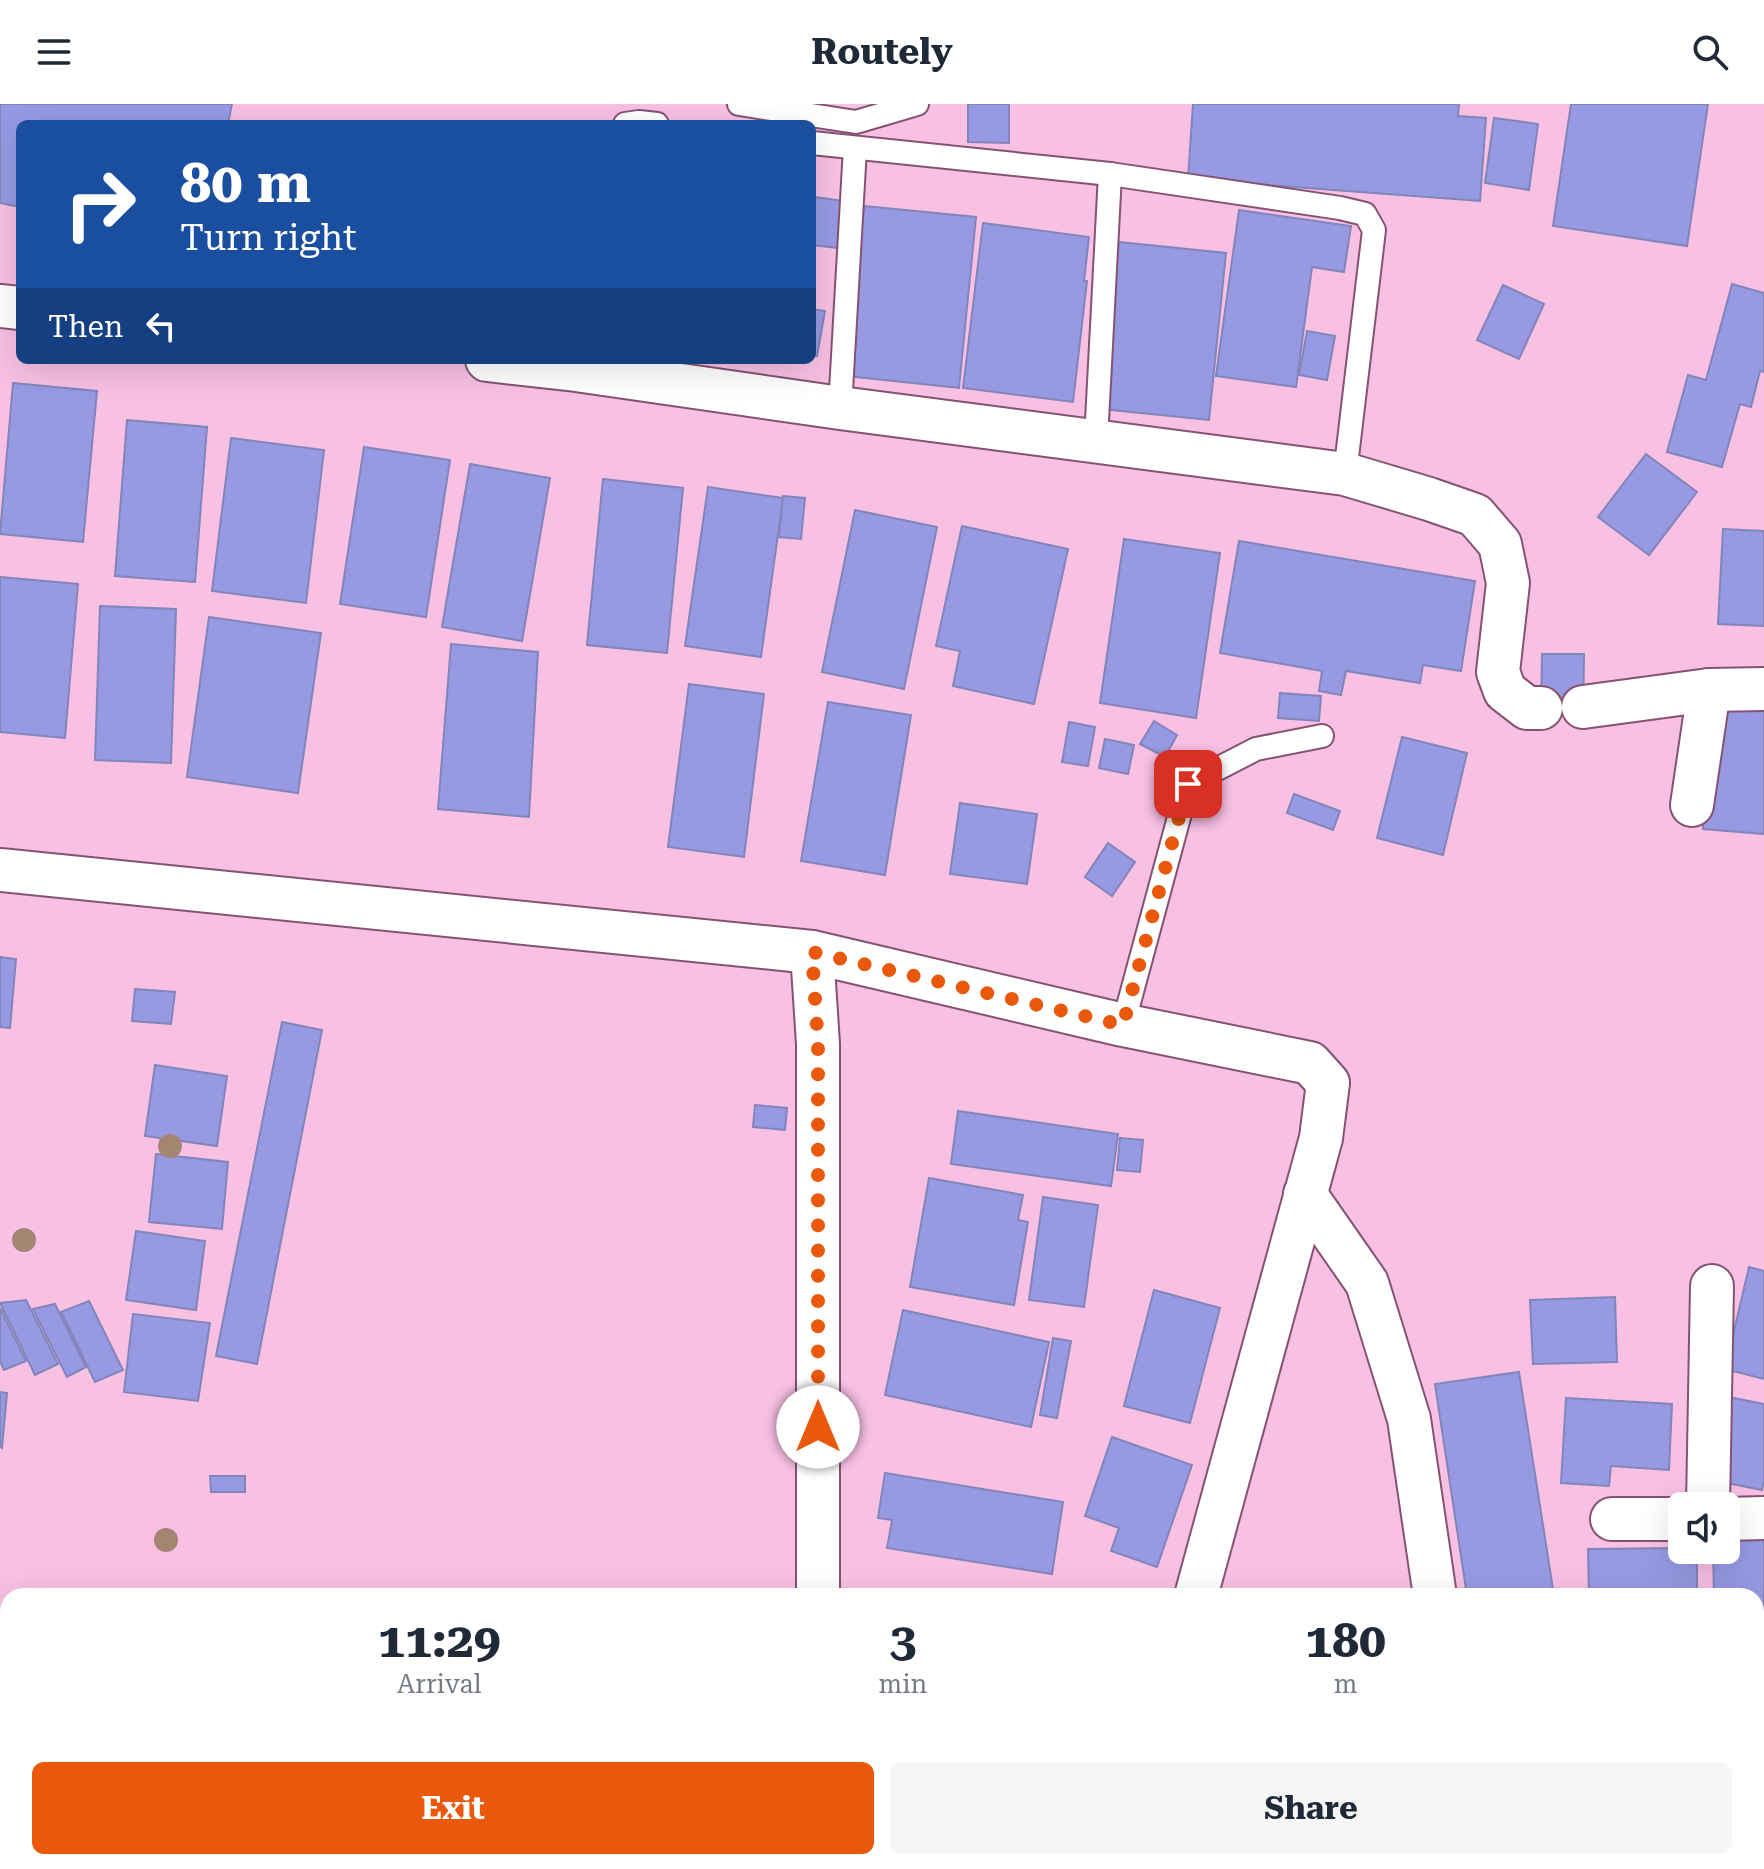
<!DOCTYPE html>
<html lang="en">
<head>
<meta charset="utf-8">
<style>
  :root { --surface:#fff; --page:#f6f6f7; --text:#1f2937; --muted:#747a83; --accent:#ea580c }
  body { margin:0; font-family:"Roboto Serif",serif; background:var(--page); color:var(--text); height:100vh; display:flex; flex-direction:column; font-size:30px; white-space:nowrap }
  * { box-sizing:border-box; margin:0 }
  p { font-size:26px; color:var(--muted) }
  .icon { flex:none; width:44px; height:44px; fill:none; stroke:currentColor; stroke-width:2; stroke-linecap:round; stroke-linejoin:round }
  .map { position:relative; flex:1; overflow:hidden }
  .panel { position:absolute; left:0px; top:1484px; width:1764px; height:282px; display:flex; flex-direction:column; background:var(--surface); border-radius:24px 24px 0 0; box-shadow:0 8px 32px #0002 }
  .panel>* { flex:none }
  .top-card { position:absolute; left:16px; top:16px; width:800px; height:244px; border-radius:12px; box-shadow:0 8px 32px #0002; background:#1a4fa0; color:#fff; overflow:hidden }
  .tools { position:absolute; left:1668px; top:1388px; display:grid; gap:16px }
  .tools a { display:grid; place-items:center; width:72px; height:72px; border-radius:12px; background:var(--surface); box-shadow:0 8px 32px #0002; font-size:40px }
  .pin { position:absolute; display:grid; place-items:center; width:68px; height:68px; color:#fff; margin:-34px; border-radius:16px; box-shadow:0 4px 12px #0006 }
  .me { position:absolute; width:88px; margin:-44px; rotate:0deg; stroke-linejoin:round; filter:drop-shadow(0 0 6px #0008) }
  .turn { display:flex; align-items:center; gap:28px; height:168px; padding:0 32px; font-size:36px }
  .turn .icon { width:104px; height:104px; stroke-width:2.5 }
  .turn b { display:block; font-size:56px; line-height:68px }
  .then { display:flex; align-items:center; height:76px; padding:0 32px; background:#0003; gap:16px; font-size:30px }
  .eta { display:flex; justify-content:space-evenly; align-items:center; height:136px; text-align:center }
  .eta b { font-size:48px; font-weight:700; line-height:56px }
  .cta { display:flex; gap:16px; margin-top:auto; padding:16px 32px }
  .cta a { flex:1; height:92px; border-radius:12px; background:var(--accent); color:#fff; font-size:32px; font-weight:700; line-height:92px; text-align:center }
  .cta a+a { background:var(--page); color:var(--text) }
  header { display:flex; justify-content:space-between; align-items:center; height:104px; padding:0 32px; background:var(--surface); font-size:36px; font-weight:700 }
  .map>svg:first-child { display:block }
  .building { fill:#979ae3; stroke:#8285b9; stroke-width:2 }
  .lines { fill:none; stroke-linecap:round; stroke-linejoin:round }
  .service-casing { stroke:#845372; stroke-width:26 }
  .minor-casing { stroke:#845372; stroke-width:46 }
  .service { stroke:#fff; stroke-width:22 }
  .minor { stroke:#fff; stroke-width:42 }
  .tree { fill:#a38572 }
  .route { stroke:#ea580c; stroke-width:14; stroke-dasharray:0 25.2 }
</style>
</head>
<body>
<header><svg class="icon" aria-label="menu" viewBox="0 0 24 24"><path d="M4 6h16M4 12h16M4 18h16"/></svg>Routely<svg class="icon" aria-label="search" viewBox="0 0 24 24"><circle cx="10" cy="10" r="6"/><path d="M15 15l6 6"/></svg></header>
<div class="map">
<svg width="1764" height="1765" viewBox="0 0 1764 1765">
  <rect width="100%" height="100%" fill="#f8c0e3"/>
  <!-- building -->
  <g class="building">
    <polygon points="0,0 232,0 228,20 20,20 20,103 0,99"/>
    <polygon points="968,0 1009,0 1009,39 968,38"/>
    <polygon points="1193,0 1459,0 1458,12 1486,14 1480,97 1188,75"/>
    <polygon points="1571,0 1708,0 1687,142 1553,122"/>
    <polygon points="1494,14 1538,20 1529,86 1485,79"/>
    <polygon points="815,93 844,97 837,144 812,141 812,112"/>
    <polygon points="864,102 976,113 959,284 847,272"/>
    <polygon points="1239,106 1351,122 1344,168 1312,163 1296,283 1216,272"/>
    <polygon points="983,119 1089,133 1084,177 1087,177 1073,298 963,284"/>
    <polygon points="1119,138 1226,149 1209,316 1102,305"/>
    <polygon points="1732,180 1764,189 1764,268 1760,267 1751,303 1740,300 1722,363 1667,348 1688,271 1706,276"/>
    <polygon points="1503,181 1544,200 1519,255 1477,236"/>
    <polygon points="812,205 825,207 817,252 812,251"/>
    <polygon points="1307,227 1335,232 1327,276 1299,271"/>
    <polygon points="13,279 97,287 83,438 0,430"/>
    <polygon points="127,316 207,323 195,478 115,472"/>
    <polygon points="231,334 324,346 306,499 212,487"/>
    <polygon points="364,343 450,356 426,513 340,500"/>
    <polygon points="1646,350 1697,388 1649,451 1598,413"/>
    <polygon points="470,360 550,374 522,537 442,523"/>
    <polygon points="603,375 683,384 667,549 587,541"/>
    <polygon points="708,383 783,394 761,553 685,542"/>
    <polygon points="783,392 805,394 801,435 779,433"/>
    <polygon points="855,406 937,423 904,585 822,568"/>
    <polygon points="962,422 1068,445 1034,600 953,582 960,547 936,542"/>
    <polygon points="1723,425 1764,427 1764,522 1718,520"/>
    <polygon points="1124,435 1220,449 1196,614 1100,599"/>
    <polygon points="1239,437 1475,477 1461,567 1423,561 1420,579 1346,567 1341,591 1319,587 1322,567 1220,549"/>
    <polygon points="0,473 78,480 65,634 0,628"/>
    <polygon points="100,502 176,505 171,659 95,656"/>
    <polygon points="209,513 321,529 298,689 187,673"/>
    <polygon points="451,540 538,548 529,713 438,705"/>
    <polygon points="1542,550 1584,550 1583,611 1541,611"/>
    <polygon points="689,580 764,590 744,753 668,743"/>
    <polygon points="1280,589 1321,592 1319,617 1278,614"/>
    <polygon points="828,598 911,611 885,771 801,757"/>
    <polygon points="1715,601 1764,606 1764,730 1703,725"/>
    <polygon points="1154,617 1177,631 1165,653 1140,640"/>
    <polygon points="1069,618 1095,623 1088,662 1062,658"/>
    <polygon points="1402,633 1467,649 1443,751 1377,734"/>
    <polygon points="1105,635 1134,641 1128,670 1099,664"/>
    <polygon points="1294,690 1340,707 1333,726 1287,709"/>
    <polygon points="960,699 1037,710 1027,780 950,770"/>
    <polygon points="1108,739 1135,758 1112,792 1085,773"/>
    <polygon points="0,853 16,855 10,924 0,923"/>
    <polygon points="135,885 175,888 171,920 132,917"/>
    <polygon points="282,918 322,926 257,1260 216,1252"/>
    <polygon points="155,961 227,972 217,1042 145,1032"/>
    <polygon points="755,1001 787,1004 785,1026 753,1023"/>
    <polygon points="958,1007 1118,1030 1111,1082 951,1060"/>
    <polygon points="1120,1034 1143,1036 1140,1068 1117,1066"/>
    <polygon points="156,1050 228,1058 222,1125 149,1118"/>
    <polygon points="929,1074 1023,1091 1018,1116 1028,1118 1014,1201 910,1183"/>
    <polygon points="1043,1093 1098,1101 1084,1203 1029,1196"/>
    <polygon points="136,1127 205,1137 196,1206 126,1196"/>
    <polygon points="1749,1163 1764,1167 1764,1275 1725,1265"/>
    <polygon points="1154,1186 1220,1204 1190,1319 1124,1302"/>
    <polygon points="1615,1193 1617,1258 1533,1260 1530,1196"/>
    <polygon points="26,1196 58,1260 35,1271 0,1199"/>
    <polygon points="89,1197 123,1266 95,1278 61,1208"/>
    <polygon points="55,1200 86,1263 67,1273 33,1205"/>
    <polygon points="0,1204 26,1257 4,1266 0,1257"/>
    <polygon points="903,1206 1049,1238 1031,1323 885,1291"/>
    <polygon points="133,1210 210,1219 198,1297 124,1288"/>
    <polygon points="1053,1234 1071,1237 1057,1314 1040,1311"/>
    <polygon points="1519,1268 1553,1485 1506,1492 1467,1492 1435,1280"/>
    <polygon points="0,1288 7,1289 2,1344 0,1343"/>
    <polygon points="1729,1293 1764,1300 1764,1376 1762,1386 1712,1376"/>
    <polygon points="1566,1294 1672,1300 1669,1366 1611,1362 1609,1382 1561,1379"/>
    <polygon points="1112,1333 1192,1361 1157,1463 1111,1447 1119,1424 1085,1412"/>
    <polygon points="885,1369 1063,1398 1052,1470 887,1444 892,1416 878,1414"/>
    <polygon points="210,1372 245,1372 245,1388 211,1388"/>
    <polygon points="1764,1435 1764,1510 1756,1510 1756,1492 1714,1492 1713,1446 1726,1446 1726,1436"/>
    <polygon points="1682,1444 1682,1446 1697,1446 1697,1492 1589,1492 1588,1445"/>
    <rect x="1756" y="1541" width="8" height="66"/>
    <polygon points="0,1560 8,1560 8,1591 0,1590"/>
    <polygon points="0,1606 8,1607 8,1632 0,1631"/>
    <polygon points="1764,1674 1764,1751 1756,1751 1756,1675"/>
    <polygon points="227,1758 284,1758 284,1765"/>
    <polygon points="391,1758 443,1758 443,1765"/>
    <polygon points="472,1758 561,1758 562,1765 472,1765"/>
    <polygon points="1091,1758 1099,1758 1104,1765 1082,1765"/>
    <polygon points="1187,1758 1297,1758 1287,1765 1192,1765"/>
    <polygon points="1428,1758 1460,1758 1466,1765 1420,1765"/>
  </g>
  <g class="lines">
    <defs>
      <g id="service">
        <polyline points="739,0 856,18 917,0"/>
        <polyline points="625,20 639,18 657,20"/>
        <polyline points="812,39 1110,70 1340,104 1365,110 1374,126 1345,370"/>
        <polyline points="840,304 855,44"/>
        <polyline points="1096,336 1110,70"/>
        <polyline points="1123,921 1188,680 1256,645 1322,632"/>
      </g>
      <g id="minor">
        <polyline points="0,202 20,204"/>
        <polyline points="487,256 576,266 840,304 1345,370 1429,395 1475,411 1500,440 1508,479 1498,568 1505,587 1527,604 1541,604"/>
        <polyline points="1583,603 1709,586 1764,585"/>
        <polyline points="1692,701 1709,586"/>
        <polyline points="0,766 812,848 1123,921 1310,959 1328,979 1321,1034 1196,1492"/>
        <polyline points="812,848 818,940 818,1492"/>
        <polyline points="1305,1090 1367,1179 1409,1315 1435,1492"/>
        <polyline points="1708,1402 1712,1182"/>
        <polyline points="1612,1415 1682,1415"/>
        <polyline points="1726,1415 1764,1414"/>
        <polyline points="1756,1638 1764,1639"/>
        <polyline points="905,1758 909,1765"/>
        <polyline points="1338,1765 1347,1758"/>
      </g>
    </defs>
    <!-- service casing -->
    <use href="#service" class="service-casing"/>
    <!-- minor casing -->
    <use href="#minor" class="minor-casing"/>
    <!-- service -->
    <use href="#service" class="service"/>
    <!-- minor -->
    <use href="#minor" class="minor"/>
  </g>
  <!-- trees -->
  <g class="tree">
    <circle cx="170" cy="1042" r="12"/>
    <circle cx="24" cy="1136" r="12"/>
    <circle cx="166" cy="1436" r="12"/>
  </g>
  <g class="lines">
    <!-- route -->
    <polyline class="route" points="818,1323 818,940 812,848 1123,921 1188,680"/>
  </g>
</svg>
<div class="tools">
<a><svg class="icon" aria-label="sound" viewBox="0 0 24 24"><path d="M4 9h4l5-4v14l-5-4H4zM17 9q2 3 0 6"/></svg></a>
</div>
<div class="pin" style="left:1188px;top:680px;background:#d93025"><svg class="icon" aria-label="arrive" viewBox="0 0 24 24"><path d="M6 21V4h12l-3 4 3 4H6"/></svg></div>
<svg class="me" style="left:818px;top:1323px" viewBox="-20 -20 40 40"><circle r="19" fill="#fff"/><path d="M0-13L10 11 0 6-10 11z" fill="#ea580c"/></svg>
<div class="top-card">
<div class="turn"><svg class="icon" aria-label="right" viewBox="0 0 24 24"><path d="M7 20v-9h11M14 6l5 5-5 5"/></svg><div><b>80 m</b>Turn right</div></div>
<div class="then">Then<svg class="icon" aria-label="left" viewBox="0 0 24 24"><path d="M17 20v-9H6M10 6l-5 5 5 5"/></svg></div>
</div>
<section class="panel">
<div class="eta">
<div><b>11:29</b><p>Arrival</p></div>
<div><b>3</b><p>min</p></div>
<div><b>180</b><p>m</p></div>
</div>
<div class="cta"><a>Exit</a><a>Share</a></div>
</section>
</div>
</body>
</html>
